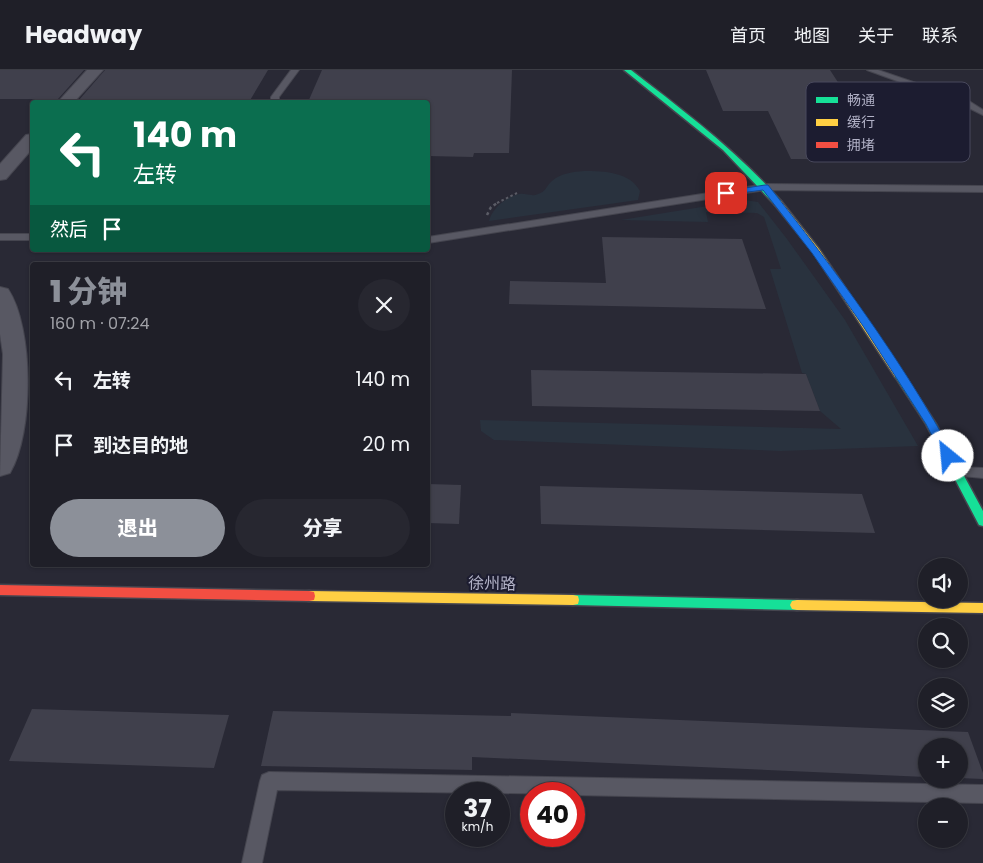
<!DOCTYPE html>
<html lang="zh">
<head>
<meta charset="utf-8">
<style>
  :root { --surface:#1f1f28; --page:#272730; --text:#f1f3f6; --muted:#a1a2a8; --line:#3c3d45; --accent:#8c9099 }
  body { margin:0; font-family:Poppins,"Noto Sans SC",sans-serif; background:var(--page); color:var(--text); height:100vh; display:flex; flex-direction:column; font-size:19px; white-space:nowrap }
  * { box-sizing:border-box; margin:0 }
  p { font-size:16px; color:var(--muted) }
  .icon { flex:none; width:28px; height:28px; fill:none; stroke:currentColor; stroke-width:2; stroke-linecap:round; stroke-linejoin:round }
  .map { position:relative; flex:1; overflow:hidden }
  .panel { position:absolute; left:30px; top:192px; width:400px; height:305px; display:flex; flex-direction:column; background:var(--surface); border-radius:5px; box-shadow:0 1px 4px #0004,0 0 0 1px var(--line) }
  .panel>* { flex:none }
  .banner { position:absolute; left:30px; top:30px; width:400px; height:152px; border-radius:5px; box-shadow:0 1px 4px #0004,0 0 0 1px var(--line); background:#0b6e4f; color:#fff; overflow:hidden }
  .buttons { position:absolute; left:918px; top:488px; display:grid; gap:10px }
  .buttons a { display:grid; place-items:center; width:50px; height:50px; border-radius:50%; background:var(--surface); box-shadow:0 1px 4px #0004,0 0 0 1px var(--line); font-size:25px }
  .speed { position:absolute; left:445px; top:712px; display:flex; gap:10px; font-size:25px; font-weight:700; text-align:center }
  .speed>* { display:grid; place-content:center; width:65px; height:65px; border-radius:50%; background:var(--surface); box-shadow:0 1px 4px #0004,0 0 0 1px var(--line); line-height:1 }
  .speed small { font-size:12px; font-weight:400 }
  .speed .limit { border:8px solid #d22; background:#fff; color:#111 }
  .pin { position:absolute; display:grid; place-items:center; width:42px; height:42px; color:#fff; margin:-21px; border-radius:10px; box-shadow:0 2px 8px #0006 }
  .me { position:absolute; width:55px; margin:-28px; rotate:332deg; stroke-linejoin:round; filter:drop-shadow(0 0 4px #0008) }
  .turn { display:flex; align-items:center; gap:18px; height:105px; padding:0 20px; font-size:22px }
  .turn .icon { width:65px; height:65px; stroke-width:2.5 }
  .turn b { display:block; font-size:35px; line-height:42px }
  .then { display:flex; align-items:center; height:48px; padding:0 20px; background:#0003; gap:10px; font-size:19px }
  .round { display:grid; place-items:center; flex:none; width:52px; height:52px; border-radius:26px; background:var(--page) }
  .headline { display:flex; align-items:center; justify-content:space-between; height:85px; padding:0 20px }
  h1 { font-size:30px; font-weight:800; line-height:38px; color:var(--accent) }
  .primary-button { display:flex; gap:10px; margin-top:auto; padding:10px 20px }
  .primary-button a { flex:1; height:58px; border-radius:30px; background:var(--accent); color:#fff; font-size:20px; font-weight:800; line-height:58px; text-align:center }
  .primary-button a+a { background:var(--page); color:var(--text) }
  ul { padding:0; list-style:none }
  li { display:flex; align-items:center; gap:15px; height:65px; padding:0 20px }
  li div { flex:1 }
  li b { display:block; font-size:19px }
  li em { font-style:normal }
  header { display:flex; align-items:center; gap:30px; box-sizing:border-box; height:70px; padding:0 25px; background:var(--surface); border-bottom:1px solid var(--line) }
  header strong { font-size:24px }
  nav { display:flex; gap:28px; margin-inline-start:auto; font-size:18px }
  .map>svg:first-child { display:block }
  .green { fill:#29323e }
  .building { fill:#40404c }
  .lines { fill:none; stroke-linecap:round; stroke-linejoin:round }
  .lane-casing { stroke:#45454f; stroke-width:2 }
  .street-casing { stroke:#45454f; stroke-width:2 }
  .fast-casing { stroke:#45454f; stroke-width:3 }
  .slow-casing { stroke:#45454f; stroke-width:3 }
  .jam-casing { stroke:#45454f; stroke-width:3 }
  .path-far1 { stroke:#5b5c66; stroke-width:2; stroke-dasharray:2.5 2.5; stroke-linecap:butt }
  .path { stroke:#5b5c66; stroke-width:2.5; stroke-dasharray:3 3; stroke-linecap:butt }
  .lane { fill:#585863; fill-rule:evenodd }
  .street { fill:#585863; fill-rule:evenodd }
  .fast { fill:#16e098; fill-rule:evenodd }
  .slow { fill:#ffcf43; fill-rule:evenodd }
  .jam { fill:#f24e42; fill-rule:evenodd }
  .route { fill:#1a73e8; stroke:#114b97 }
  .labels { text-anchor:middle; stroke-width:4; stroke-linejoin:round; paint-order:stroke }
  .street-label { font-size:16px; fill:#b2b2c7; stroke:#1c1c30 }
  .key { fill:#1c1c30; stroke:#49495d; stroke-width:1 }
  .key-label { font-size:14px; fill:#b2b2c7 }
</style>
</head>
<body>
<header>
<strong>Headway</strong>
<nav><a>首页</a><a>地图</a><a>关于</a><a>联系</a></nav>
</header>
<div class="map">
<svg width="983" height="793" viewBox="0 0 983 793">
  <rect width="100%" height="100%" fill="#292935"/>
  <!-- green -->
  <g class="green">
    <path d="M584,101C604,101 630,102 640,121L638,130L489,151C492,139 505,127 519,124C526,123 532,127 538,124C546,122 546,116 552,111C561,103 573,102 584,101Z"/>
    <polygon points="745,130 758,132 787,169 845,250 918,376 781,381 494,370 481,361 480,350 841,359 820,341 806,304 802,303 770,199 781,199 764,147 757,143 706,142 708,152 621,150"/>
  </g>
  <!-- building -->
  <g class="building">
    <polygon points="0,0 84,0 58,29 0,29"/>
    <polygon points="105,0 268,0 249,32 97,32 99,30 79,30"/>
    <polygon points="322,0 512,0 509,83 474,83 473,87 428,86 428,32 308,32"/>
    <polygon points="706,0 830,0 852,34 924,35 969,90 791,89 768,41 723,41"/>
    <polygon points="602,167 742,169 766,239 509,234 510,211 606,213"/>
    <polygon points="531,300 806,304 820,341 532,336"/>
    <polygon points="428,414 461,415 459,454 428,453"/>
    <polygon points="540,416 862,424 875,463 541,454"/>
    <polygon points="32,639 229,645 214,698 9,691"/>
    <polygon points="273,641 511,646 511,643 968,662 983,703 983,709 959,708 959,676 926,676 926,707 472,687 472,700 261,696"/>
  </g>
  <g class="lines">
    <defs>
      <g id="lane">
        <polygon points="291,0 299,0 279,27 279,32 271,32 271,27"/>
        <polygon points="867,0 878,0 969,31 983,40 983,45 963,35"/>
        <polygon points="765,114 983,116 983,122 765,120 428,173 428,167"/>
        <rect x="0" y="164" width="32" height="6"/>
        <polygon points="957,397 983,398 983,408 952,405 950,402 952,399"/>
        <polygon points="269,702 983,715 983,733 574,725 574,724 277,720 262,793 242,793 260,711 262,705"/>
      </g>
      <g id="street">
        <polygon points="87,0 103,0 74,32 58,32"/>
        <polygon points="32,64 32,79 6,109 0,110 0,94 26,65"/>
        <path d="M0,217L8,219C34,258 34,363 10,403L0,406L3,284L0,264Z"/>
      </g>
      <g id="fast">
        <path d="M624,0H631C684,41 737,81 781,131V135H775L723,80Z"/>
        <polygon points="899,302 903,303 936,354 983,441 983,456 979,455 926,354 894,305"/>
        <polygon points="573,525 797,530 802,531 804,535 802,539 797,540 573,535 568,534 567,530 568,526"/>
      </g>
      <g id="slow">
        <polygon points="775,131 781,131 819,179 904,305 903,307 895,307 813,182 775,135"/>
        <polygon points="309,521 573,525 578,526 579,530 578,534 573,535 309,531 304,530 303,526 304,522"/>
        <polygon points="797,530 983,533 983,543 797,540 792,539 790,535 792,531"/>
      </g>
      <polygon id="jam" points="0,515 309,521 314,522 315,526 314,530 309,531 0,525"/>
    </defs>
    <!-- lane casing -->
    <use href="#lane" class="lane-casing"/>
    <!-- street casing -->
    <use href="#street" class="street-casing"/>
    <!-- fast casing -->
    <use href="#fast" class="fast-casing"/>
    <!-- slow casing -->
    <use href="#slow" class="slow-casing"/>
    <!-- jam casing -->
    <use href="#jam" class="jam-casing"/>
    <!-- path-far1 -->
    <polyline class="path-far1" points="497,133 517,123"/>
    <!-- path -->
    <polyline class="path" points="487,145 491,137 499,132"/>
    <!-- lane -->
    <use href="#lane" class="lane"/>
    <!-- street -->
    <use href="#street" class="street"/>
    <!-- fast -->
    <use href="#fast" class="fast"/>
    <!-- slow -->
    <use href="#slow" class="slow"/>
    <!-- jam -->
    <use href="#jam" class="jam"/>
  </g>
  <!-- route -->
  <path class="route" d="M765,115H768C836,201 902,290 954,386L952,389H944L926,354L863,256L812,183L763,120L726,125L722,123L726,121Z"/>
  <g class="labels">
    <!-- street labels -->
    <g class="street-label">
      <text transform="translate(492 513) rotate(1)" y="6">徐州路</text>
    </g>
  </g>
  <!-- legend -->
  <rect x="806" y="12" width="164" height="80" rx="8" class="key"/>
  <rect x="816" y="27" width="22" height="6" fill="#16e098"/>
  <rect x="816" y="49" width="22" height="7" fill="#ffcf43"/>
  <rect x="816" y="72" width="22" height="6" fill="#f24e42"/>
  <g class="key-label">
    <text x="847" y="35">畅通</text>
    <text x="847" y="57">缓行</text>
    <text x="847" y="80">拥堵</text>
  </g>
</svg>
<div class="buttons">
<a><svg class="icon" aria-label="sound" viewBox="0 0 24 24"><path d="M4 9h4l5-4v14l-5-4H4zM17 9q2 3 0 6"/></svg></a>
<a><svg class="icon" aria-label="search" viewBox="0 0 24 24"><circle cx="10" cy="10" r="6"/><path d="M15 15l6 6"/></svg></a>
<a><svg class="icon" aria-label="layers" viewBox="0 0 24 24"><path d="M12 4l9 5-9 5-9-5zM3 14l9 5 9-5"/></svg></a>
<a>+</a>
<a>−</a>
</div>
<div class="speed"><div>37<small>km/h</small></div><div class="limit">40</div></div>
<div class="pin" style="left:726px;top:123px;background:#d93025"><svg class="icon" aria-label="arrive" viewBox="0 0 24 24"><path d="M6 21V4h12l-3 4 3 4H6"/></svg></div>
<svg class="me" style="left:948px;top:386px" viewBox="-20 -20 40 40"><circle r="19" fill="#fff"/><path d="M0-13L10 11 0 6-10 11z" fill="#1a73e8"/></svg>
<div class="banner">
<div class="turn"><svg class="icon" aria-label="left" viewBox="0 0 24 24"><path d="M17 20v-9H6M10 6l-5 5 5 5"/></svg><div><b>140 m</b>左转</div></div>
<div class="then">然后<svg class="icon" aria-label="arrive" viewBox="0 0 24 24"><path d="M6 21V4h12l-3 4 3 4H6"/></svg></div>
</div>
<section class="panel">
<div class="headline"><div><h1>1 分钟</h1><p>160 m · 07:24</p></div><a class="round"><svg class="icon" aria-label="close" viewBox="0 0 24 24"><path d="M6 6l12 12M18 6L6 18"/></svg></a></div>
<ul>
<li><svg class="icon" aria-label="left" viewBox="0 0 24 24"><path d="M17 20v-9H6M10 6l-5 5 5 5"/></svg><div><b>左转</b></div><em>140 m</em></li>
<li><svg class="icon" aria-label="arrive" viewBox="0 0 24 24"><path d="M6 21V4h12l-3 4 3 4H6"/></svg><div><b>到达目的地</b></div><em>20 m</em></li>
</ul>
<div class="primary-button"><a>退出</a><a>分享</a></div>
</section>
</div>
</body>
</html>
